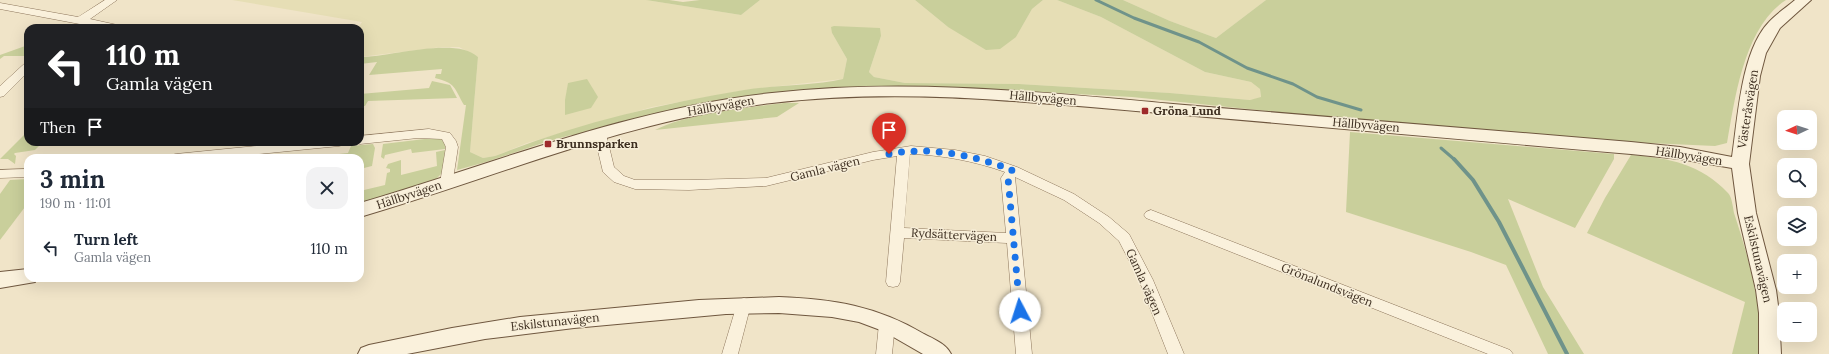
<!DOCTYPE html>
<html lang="en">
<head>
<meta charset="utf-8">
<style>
  :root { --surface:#fff; --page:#f2f2f3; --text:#1f2937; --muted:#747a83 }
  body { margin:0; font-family:Lora,serif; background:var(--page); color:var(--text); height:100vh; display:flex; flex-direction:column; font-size:15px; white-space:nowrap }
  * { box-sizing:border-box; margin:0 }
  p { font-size:13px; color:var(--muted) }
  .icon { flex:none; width:22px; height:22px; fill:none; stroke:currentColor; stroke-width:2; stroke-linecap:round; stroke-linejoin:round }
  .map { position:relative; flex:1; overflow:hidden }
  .drawer { position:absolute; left:24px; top:154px; width:340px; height:128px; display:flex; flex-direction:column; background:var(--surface); border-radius:12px; box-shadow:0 4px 16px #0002 }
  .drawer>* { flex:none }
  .hud { position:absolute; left:24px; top:24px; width:340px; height:122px; border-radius:12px; box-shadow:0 4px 16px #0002; background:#202124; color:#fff; overflow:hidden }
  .needle { width:26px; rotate:266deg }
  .controls { position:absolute; left:1777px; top:110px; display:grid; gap:8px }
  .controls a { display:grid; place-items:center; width:40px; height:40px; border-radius:8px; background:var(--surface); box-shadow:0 4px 16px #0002; font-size:20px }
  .pin { position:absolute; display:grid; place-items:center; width:34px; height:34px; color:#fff; margin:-41px -17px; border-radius:50% 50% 50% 0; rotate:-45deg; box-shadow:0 0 4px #0007 }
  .pin .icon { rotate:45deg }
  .me { position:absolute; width:44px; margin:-22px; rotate:355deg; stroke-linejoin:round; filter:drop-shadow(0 0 3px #0008) }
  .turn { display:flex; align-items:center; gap:14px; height:84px; padding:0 16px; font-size:18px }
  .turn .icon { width:52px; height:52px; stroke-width:2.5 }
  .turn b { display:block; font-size:28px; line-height:34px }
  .then { display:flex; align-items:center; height:38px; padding:0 16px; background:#0003; gap:8px; font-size:15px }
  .round { display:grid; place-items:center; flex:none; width:42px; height:42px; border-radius:12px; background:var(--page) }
  .summary { display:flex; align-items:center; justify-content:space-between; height:68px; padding:0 16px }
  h1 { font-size:24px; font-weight:800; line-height:30px }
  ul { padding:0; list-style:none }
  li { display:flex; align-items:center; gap:12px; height:52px; padding:0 16px }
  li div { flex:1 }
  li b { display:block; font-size:15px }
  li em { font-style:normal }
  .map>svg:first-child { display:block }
  .farmland { fill:#e6deb5 }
  .green { fill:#c9cf9b }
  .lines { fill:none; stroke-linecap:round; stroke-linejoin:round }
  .stream-far1 { stroke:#6f938a; stroke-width:3 }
  .stream { stroke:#6f938a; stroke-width:4 }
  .street-casing { stroke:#8d765c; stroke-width:1 }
  .secondary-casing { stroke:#6f573f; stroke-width:2 }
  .street { fill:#faf1dc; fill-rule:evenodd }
  .secondary { fill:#faf1dc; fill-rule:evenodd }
  .route { stroke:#1a73e8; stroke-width:7; stroke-dasharray:0 12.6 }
  .poi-dot { fill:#9e2a2b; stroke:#f7eed8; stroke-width:1.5 }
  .labels { text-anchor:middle; stroke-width:3; stroke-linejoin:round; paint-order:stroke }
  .street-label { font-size:12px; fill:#3d2e20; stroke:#f7eed8 }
  .poi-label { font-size:12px; font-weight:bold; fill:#3d2e20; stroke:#f7eed8; text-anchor:start }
</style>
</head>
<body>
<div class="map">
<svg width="1829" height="354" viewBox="0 0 1829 354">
  <rect width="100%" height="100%" fill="#f0e4c8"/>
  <!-- farmland -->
  <g class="farmland">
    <polygon points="232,0 646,0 741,15 760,0 915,0 948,27 1016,37 1032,9 1043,0 1057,0 1101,17 1205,72 1251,82 1260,89 1261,98 1250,100 1170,93 1019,84 905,83 874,77 869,72 881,36 832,33 847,59 843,79 745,90 652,107 527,143 495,156 483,158 470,152 478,57 459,47 442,47 360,57 360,28 358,28 362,22"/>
    <polygon points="1123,0 1266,0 1216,38 1170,21"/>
  </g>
  <!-- green -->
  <g class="green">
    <polygon points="646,0 669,0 683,2 700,0 760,0 741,15"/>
    <polygon points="915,0 1043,0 1032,9 1016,37 1000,49 986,50 948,27"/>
    <path d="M1057,0H1123L1170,21L1216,38L1266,0H1786C1744,27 1735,98 1727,143L1715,146L1626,142L1334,118L1132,97L965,88L908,86L850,87L745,96L581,135H571L549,141L486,162L457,170L466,105H464C454,88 456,83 435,78L436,74H441L442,69L369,75L377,62L360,64V57C390,57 456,36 478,57L470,152L483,158L495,156C575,124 659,104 744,90C777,85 811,86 843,79L847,59L832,33L831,27L834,26L880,28L881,36L869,72L874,77L905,83L1019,84L1170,93L1250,100L1261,97L1260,89L1251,82L1205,72L1101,17Z"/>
    <polygon points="28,45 28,56 4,56 0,59 0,55"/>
    <polygon points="587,79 598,97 591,108 565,115 565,100 568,83"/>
    <polygon points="432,81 450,85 457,98 368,101 365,106 360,106 360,94 429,88"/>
    <path d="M784,103H799L777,117L655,130C689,113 746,108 784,103Z"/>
    <polygon points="28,131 28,142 43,142 35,150 15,153 14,154 16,156 15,164 8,159 0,159"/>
    <polygon points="1350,132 1614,154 1614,159 1575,228 1508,199 1543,287 1584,354 1548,354 1506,265 1471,252 1346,212"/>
    <polygon points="433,138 440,139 445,142 445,149 412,153 411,149 385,155 384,159 381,157 383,144"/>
    <polygon points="373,144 375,148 372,166 360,169 360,158 303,158 348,153 351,146"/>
    <polygon points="445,150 442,173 433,182 360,205 360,191 385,185 387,173 390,172 390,169 386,168 388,164 401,160 401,175 437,166 436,152"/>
    <path d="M1631,155C1669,158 1701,164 1728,193C1732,197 1733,208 1734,213C1748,256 1764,309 1759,354H1732L1745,302L1587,233L1605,198Z"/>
    <polygon points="28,179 28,203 0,240 0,194 10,180"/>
  </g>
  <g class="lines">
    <!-- stream-far1 -->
    <g class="stream-far1">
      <polyline points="1096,0 1134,18 1199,42 1247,68 1293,84 1317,97 1361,110"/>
      <polyline points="1441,148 1455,160"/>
    </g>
    <!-- stream -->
    <polyline class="stream" points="1454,159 1473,180 1499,222 1567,354"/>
    <defs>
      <g id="street">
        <polygon points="105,0 117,0 90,19 122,26 123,28 101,28 0,9 0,3 78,17"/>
        <polygon points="28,63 28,72 4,96 0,97 0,86 24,64"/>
        <polygon points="429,129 450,133 456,141 458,147 452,186 442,186 440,183 446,147 442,139 418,138 360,144 355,142 360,142 360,136"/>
        <path d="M600,130L604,131L606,134L614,167L624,176L635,180H689L766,178L873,152L911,146L955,150L985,156L1017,167L1074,194L1109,217L1129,234L1153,280L1184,354H1168L1139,280L1119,241L1099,223L1064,200L1015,177L1032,354H1016L1007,243L904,238L900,282L898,286L893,287L888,286L886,282L897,156L873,160L766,186L689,190L635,189L614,182L603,172L594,134L596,131ZM910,154C942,155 974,161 1005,172L1001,178L1006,233L904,228Z"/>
        <polygon points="297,142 345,142 343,145 339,146 219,158 170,158 171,155 176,154"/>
        <polygon points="28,169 28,177 0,178 0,170"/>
        <polygon points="1151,210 1510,350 1513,354 1488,354 1146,218 1144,215 1146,212"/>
        <polygon points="744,298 749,300 751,304 738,354 722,354 737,304 739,300"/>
        <polygon points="887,318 892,320 895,324 892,354 876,354 879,324 882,320"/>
      </g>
      <g id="secondary">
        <path d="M1795,0H1811L1780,28L1766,53L1760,76L1749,164L1756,213L1776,290L1779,313L1781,354H1759V313L1756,290L1738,213L1732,168L1680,159L1631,154C1478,141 1325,127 1172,114C1038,103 907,87 772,103C629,119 497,177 360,217V203C496,163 630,108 772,93C908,78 1038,92 1173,104C1325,117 1478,129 1631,142L1680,147L1732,157C1738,117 1741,51 1769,22C1776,14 1787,7 1795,0Z"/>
        <polygon points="28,269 28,278 37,278 35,282 0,288 0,272"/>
        <path d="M779,297C833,299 877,306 924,334C934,339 946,344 951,354H923L883,331L859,322L832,317L779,313L726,314L574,328L485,339L407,354H358L361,348L369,345L452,328L520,317L699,300Z"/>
      </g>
    </defs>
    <!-- street casing -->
    <use href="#street" class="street-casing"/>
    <!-- secondary casing -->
    <use href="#secondary" class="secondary-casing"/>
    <!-- street -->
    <use href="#street" class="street"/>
    <!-- secondary -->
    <use href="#secondary" class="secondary"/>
  </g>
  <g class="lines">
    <!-- route -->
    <path class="route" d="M889,154C931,146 972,155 1012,170L1008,178L1020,311"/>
  </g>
  <!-- markers -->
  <g class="poi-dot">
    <rect x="1141" y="107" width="8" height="8" rx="2"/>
    <rect x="544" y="140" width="8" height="8" rx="2"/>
  </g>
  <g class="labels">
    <!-- street labels -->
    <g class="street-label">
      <text transform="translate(1043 98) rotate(5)" y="4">Hällbyvägen</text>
      <text transform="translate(721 106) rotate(-10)" y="4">Hällbyvägen</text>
      <text transform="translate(1748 109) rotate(-81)" y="4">Västeråsvägen</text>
      <text transform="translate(1366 125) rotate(5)" y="4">Hällbyvägen</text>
      <text transform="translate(1689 156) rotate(9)" y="4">Hällbyvägen</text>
      <text transform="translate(825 169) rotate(-14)" y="4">Gamla vägen</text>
      <text transform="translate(409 195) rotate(-18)" y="4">Hällbyvägen</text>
      <text transform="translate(954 235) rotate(3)" y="4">Rydsättervägen</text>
      <text transform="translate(1758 259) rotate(77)" y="4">Eskilstunavägen</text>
      <text transform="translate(1144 282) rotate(66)" y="4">Gamla vägen</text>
      <text transform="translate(1327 285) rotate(22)" y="4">Grönalundsvägen</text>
      <text transform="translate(555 322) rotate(-6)" y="4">Eskilstunavägen</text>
    </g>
    <!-- poi labels -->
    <g class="poi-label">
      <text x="1153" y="115">Gröna Lund</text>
      <text x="556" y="148">Brunnsparken</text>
    </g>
  </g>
</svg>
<div class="controls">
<a><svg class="needle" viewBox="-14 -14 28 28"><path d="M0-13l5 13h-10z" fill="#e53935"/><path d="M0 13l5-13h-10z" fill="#747a83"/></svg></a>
<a><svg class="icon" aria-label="search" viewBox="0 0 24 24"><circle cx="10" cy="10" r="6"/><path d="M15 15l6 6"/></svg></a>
<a><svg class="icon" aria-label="layers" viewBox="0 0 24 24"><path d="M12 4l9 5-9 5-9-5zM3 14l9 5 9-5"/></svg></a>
<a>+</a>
<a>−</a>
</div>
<div class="pin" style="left:889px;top:154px;background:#d93025"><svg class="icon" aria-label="arrive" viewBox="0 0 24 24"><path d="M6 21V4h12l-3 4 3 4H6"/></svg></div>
<svg class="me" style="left:1020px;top:311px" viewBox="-20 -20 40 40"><circle r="19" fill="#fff"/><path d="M0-13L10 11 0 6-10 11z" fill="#1a73e8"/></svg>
<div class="hud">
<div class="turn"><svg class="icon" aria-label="left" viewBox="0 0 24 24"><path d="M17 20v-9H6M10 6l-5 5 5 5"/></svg><div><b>110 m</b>Gamla vägen</div></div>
<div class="then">Then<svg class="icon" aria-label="arrive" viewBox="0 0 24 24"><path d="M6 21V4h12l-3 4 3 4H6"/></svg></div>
</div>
<section class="drawer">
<div class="summary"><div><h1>3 min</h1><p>190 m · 11:01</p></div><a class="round"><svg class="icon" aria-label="close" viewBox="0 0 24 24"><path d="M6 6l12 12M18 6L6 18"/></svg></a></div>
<ul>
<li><svg class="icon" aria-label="left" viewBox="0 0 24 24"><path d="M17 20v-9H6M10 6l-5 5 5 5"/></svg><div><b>Turn left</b><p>Gamla vägen</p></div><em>110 m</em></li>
</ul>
</section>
</div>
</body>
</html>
